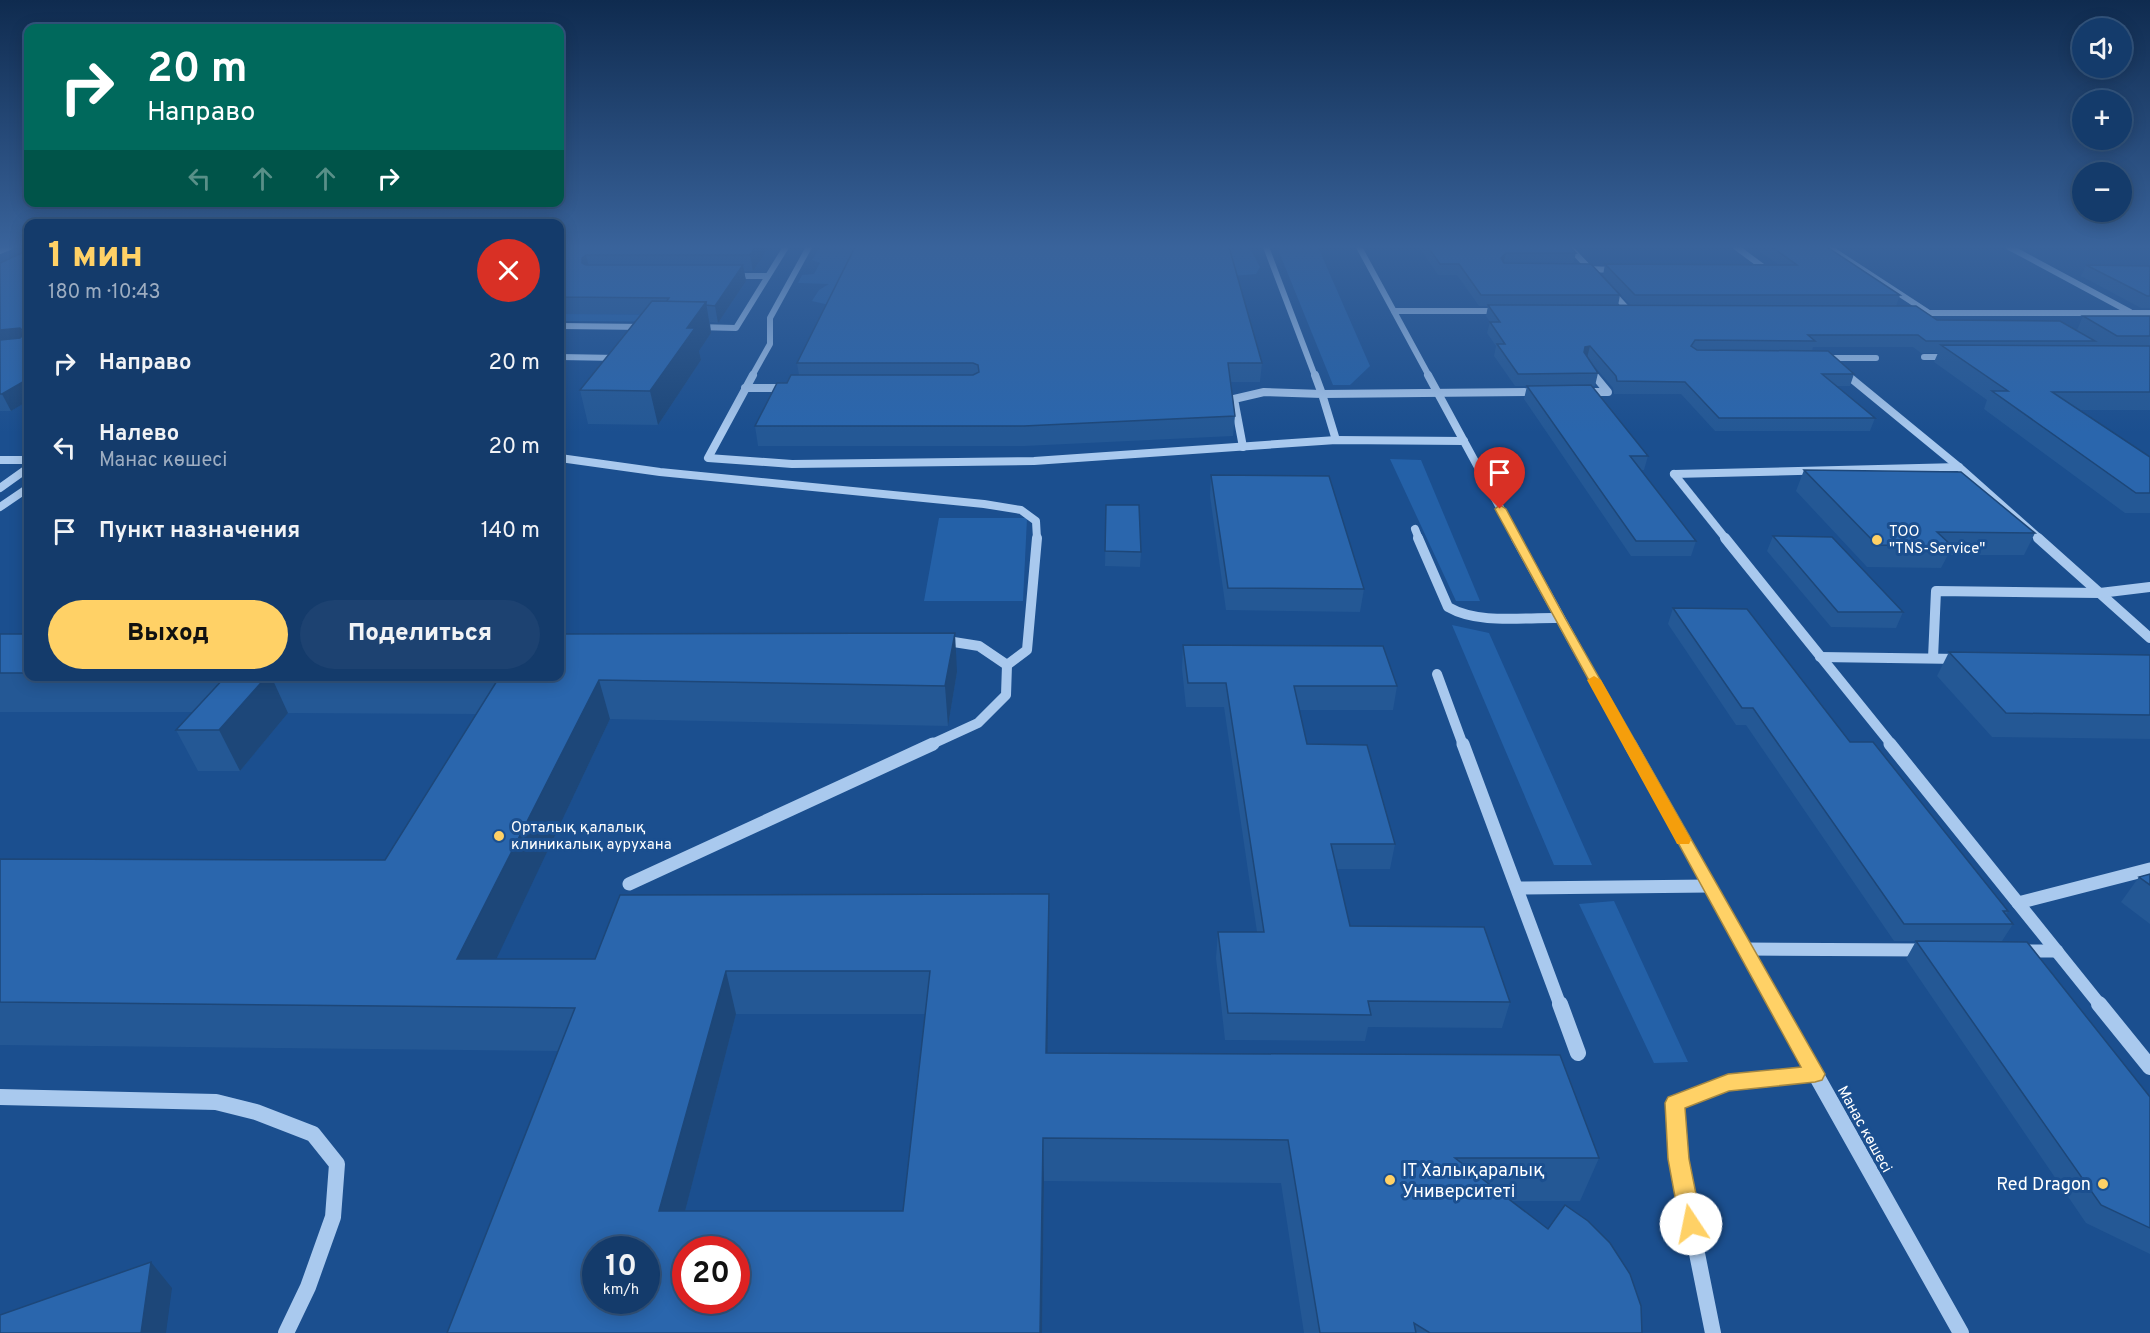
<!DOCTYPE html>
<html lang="ru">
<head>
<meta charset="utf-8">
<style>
  :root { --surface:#143b6b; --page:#1d4271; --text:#f1f3f6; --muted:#9dadc1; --line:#33557e; --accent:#ffd166 }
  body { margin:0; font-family:Overpass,sans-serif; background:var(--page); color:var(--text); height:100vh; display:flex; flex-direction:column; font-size:22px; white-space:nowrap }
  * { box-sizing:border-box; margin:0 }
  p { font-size:20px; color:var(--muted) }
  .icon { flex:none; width:33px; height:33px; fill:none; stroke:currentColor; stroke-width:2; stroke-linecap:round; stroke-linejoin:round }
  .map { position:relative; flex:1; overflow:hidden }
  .details { position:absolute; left:24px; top:219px; width:540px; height:462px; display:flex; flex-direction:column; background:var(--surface); border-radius:12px; box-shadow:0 3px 15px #0003,0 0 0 2px var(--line) }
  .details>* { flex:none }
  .banner { position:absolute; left:24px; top:24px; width:540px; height:183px; border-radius:12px; box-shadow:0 3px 15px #0003,0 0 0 2px var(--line); background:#00695c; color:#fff; overflow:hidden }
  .controls { position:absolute; left:2072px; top:18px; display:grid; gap:12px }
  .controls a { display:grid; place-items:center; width:60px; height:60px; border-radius:50%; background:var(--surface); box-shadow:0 3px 15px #0003,0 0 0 2px var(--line); font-size:30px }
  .speed { position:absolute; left:582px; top:1236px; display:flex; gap:12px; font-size:30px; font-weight:700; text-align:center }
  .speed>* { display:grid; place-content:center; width:78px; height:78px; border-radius:50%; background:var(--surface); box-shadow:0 3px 15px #0003,0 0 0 2px var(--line); line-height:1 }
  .speed small { font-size:15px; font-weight:400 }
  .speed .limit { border:9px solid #d22; background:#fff; color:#111 }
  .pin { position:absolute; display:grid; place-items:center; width:51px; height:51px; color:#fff; margin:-62px -26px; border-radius:50% 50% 50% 0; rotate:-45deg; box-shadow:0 0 6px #0007 }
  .pin .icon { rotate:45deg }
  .me { position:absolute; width:66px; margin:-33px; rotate:349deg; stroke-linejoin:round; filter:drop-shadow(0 0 4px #0008) }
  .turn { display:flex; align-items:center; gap:21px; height:126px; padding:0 24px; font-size:27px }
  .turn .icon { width:78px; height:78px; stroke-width:2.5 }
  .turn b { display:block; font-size:42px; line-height:51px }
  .lanes { display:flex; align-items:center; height:57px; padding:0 24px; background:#0003; justify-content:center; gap:30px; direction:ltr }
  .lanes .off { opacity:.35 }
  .round { display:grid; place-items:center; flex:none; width:63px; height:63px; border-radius:32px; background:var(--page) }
  .overview { display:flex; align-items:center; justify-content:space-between; height:102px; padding:0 24px }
  h1 { font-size:36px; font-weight:800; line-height:45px; color:var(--accent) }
  .button { display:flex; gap:12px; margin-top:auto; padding:12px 24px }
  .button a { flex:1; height:69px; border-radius:36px; background:var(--accent); color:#111; font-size:24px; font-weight:800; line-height:69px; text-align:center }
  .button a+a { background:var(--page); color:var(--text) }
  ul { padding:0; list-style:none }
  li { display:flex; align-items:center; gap:18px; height:84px; padding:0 24px }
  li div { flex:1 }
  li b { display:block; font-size:22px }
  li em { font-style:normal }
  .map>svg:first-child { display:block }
  .green { fill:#2461a8 }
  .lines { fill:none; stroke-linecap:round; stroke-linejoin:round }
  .minor-far4 { stroke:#a9c9ee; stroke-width:6 }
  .minor-far3 { stroke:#a9c9ee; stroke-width:8 }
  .minor-far2 { stroke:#a9c9ee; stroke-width:10 }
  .minor-far1 { stroke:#a9c9ee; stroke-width:13 }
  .minor { stroke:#a9c9ee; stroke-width:16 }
  .wall { fill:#245895; fill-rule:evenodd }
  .shaded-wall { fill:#1d4779 }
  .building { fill:#2a66ad; stroke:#1d4779; stroke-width:1.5; fill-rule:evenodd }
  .route { fill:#ffd166; stroke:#a68842; stroke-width:1.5 }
  .slow { fill:#f59e0b }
  .poi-dot { fill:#ffd166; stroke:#1b4f8f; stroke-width:2 }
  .labels { text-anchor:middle; stroke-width:6; stroke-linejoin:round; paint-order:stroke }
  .poi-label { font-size:15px; fill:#fff; stroke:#1b4f8f; text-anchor:start }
  .street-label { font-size:15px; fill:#fff; stroke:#1b4f8f }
  .near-poi-label { font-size:18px; fill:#fff; stroke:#1b4f8f; text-anchor:start }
</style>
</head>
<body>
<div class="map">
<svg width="2150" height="1333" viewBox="0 0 2150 1333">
  <rect width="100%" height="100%" fill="#1b4f8f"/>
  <!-- green -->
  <g class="green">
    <polygon points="820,247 1033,247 829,305 812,301 819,290 829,284 798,283 802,275 814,274 820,263 812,260"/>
    <polygon points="1048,247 1249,247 1260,267 1256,274 1232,276"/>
    <polygon points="1277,247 1318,247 1370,366 1350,385 1333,385"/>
    <polygon points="560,314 723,315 716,322 560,321"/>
    <polygon points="1390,459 1421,460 1480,601 1456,601"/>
    <polygon points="939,518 1027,518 1023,601 924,601"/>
    <polygon points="1452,625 1489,633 1592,865 1554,865"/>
    <polygon points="1614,901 1688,1062 1654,1063 1579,904"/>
  </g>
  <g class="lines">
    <!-- minor-far4 -->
    <g class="minor-far4">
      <polyline points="1266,247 1315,376"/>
      <polyline points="1359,247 1429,376"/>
      <polyline points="1569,247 1593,272"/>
      <polyline points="1736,247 1767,270 1763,270"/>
      <polyline points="1828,247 1929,313"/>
      <polyline points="2009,247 2130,312"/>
      <polyline points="0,251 10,247"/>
      <polyline points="1583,269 1618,270"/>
      <polyline points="731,276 767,276"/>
      <polyline points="1610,290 1630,312"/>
      <polyline points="1394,311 1502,311"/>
      <polyline points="1913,313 2150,313"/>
      <polyline points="560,326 645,327"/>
      <polyline points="697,327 736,328 786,247"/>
      <polyline points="560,357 618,358"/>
      <polyline points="1924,357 1949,357"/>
      <polyline points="1822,358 1876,358"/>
      <polyline points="1588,367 1595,376"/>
      <polyline points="1842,371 1848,376"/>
      <polyline points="752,376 770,344 770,318 809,247"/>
    </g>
    <!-- minor-far3 -->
    <g class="minor-far3">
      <polyline points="753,375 708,458 792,464 1034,461 1336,440 1464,441"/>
      <polyline points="1315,375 1322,394 1538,392"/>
      <polyline points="1428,375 1517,539"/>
      <polyline points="1847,375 1959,467 2040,539"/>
      <polyline points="745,388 787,388"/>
      <polyline points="1584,392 1608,392 1594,375"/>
      <polyline points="1243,447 1234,399 1264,392 1322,394 1336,440"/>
      <polyline points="560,458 660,472 984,504 1021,510 1036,521 1037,539"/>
      <polyline points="0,460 28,460"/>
      <polyline points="1674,474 1726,539"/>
      <polyline points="1674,474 1959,467"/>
      <polyline points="0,488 28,468"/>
      <polyline points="0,507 28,488"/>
      <polyline points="1415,529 1419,539"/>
    </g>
    <!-- minor-far2 -->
    <g class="minor-far2">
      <path d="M1418,538L1448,607C1479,625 1525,617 1559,618"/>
      <polyline points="1516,538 1630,745"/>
      <polyline points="1725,538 1892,745"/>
      <polyline points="2038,538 2150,638"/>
      <polyline points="1820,657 1960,659"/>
      <polyline points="1933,658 1936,591 2100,593 2150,587"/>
      <polyline points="1007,665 1027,650 1037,538"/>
      <polyline points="1437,674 1463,745"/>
      <polyline points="930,745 978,723 1006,695 1007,665 979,646 941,640"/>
    </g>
    <!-- minor-far1 -->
    <g class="minor-far1">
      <polyline points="1463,744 1560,1005"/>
      <polyline points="1630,744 1777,1005"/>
      <polyline points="1890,744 2100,1005"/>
      <polyline points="629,884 933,744"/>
      <polyline points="1517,888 1709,886"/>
      <polyline points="2018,903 2150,869"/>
      <polyline points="1745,949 1924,950"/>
      <polyline points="2021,951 2057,951"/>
    </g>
    <!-- minor -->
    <g class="minor">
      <polyline points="1560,1004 1578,1053"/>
      <polyline points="1776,1004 1961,1333"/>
      <polyline points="2099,1004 2150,1067"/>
      <polyline points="0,1097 216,1102 256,1112 313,1134 337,1164 333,1217 308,1287 286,1333"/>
      <polyline points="1713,1333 1678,1159 1675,1103 1728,1083 1815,1074"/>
    </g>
  </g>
  <!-- wall -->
  <g class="wall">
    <polygon points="560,247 769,247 753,271 744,271 746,281 718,323 710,322 711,333 699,351 701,360 658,425 588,424 580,390 641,314 560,314"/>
    <polygon points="1419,247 1570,247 1576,253 1573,264 1620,295 1618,306 1631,306 1603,275 1605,264 1778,264 1753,247 1827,247 1900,295 1896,306 1937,320 2077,330 2083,316 2150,316 2150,410 2079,410 2150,457 2150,513 2125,513 1984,409 1987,400 1934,362 1938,353 1921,353 1913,347 1813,347 1812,351 1854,374 1850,386 1837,386 1875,418 1870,431 1715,431 1681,394 1614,394 1613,388 1589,360 1598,373 1595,386 1591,386 1648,456 1644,470 1641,470 1696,541 1691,556 1631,556 1524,399 1527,386 1515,386 1494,356 1496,346 1487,333 1490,322 1486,316 1488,306 1479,306 1457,275 1438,275"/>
    <polygon points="28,250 28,401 11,411 0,411 0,263"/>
    <polygon points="2086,265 2150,266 2150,308 2141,308 2081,276"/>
    <polygon points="797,363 1262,363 1260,382 1231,382 1235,416 1233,436 1025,446 758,446 755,426 787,383 799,375"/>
    <polygon points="1804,470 2035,533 2024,555 1948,555 1941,568 1867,567 1796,491"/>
    <polygon points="1211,475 1364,589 1360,612 1226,610 1210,496"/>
    <polygon points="1106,505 1141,552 1140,567 1105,566"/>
    <polygon points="1773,536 1903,612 1896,628 1831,627 1767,551"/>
    <polygon points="1673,608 1850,742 2008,911 2006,915 2013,924 2002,941 2150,1097 2150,1254 2086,1223 1906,959 1916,941 1894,941 1746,725 1736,725 1668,624"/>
    <path d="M0,634H28V676H560L957,672L948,726L610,719L496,959H595L1049,936L1047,1053L1599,1158L1580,1201H1511L1642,1333H1304L1281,1183L1044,1181L1042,1333H447L559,1051L0,1045V859L385,860L477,714L288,713L240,771H198L176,730L193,712H0ZM736,1014H925L903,1211H685Z"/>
    <polygon points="1183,645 1397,686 1393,710 1299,710 1307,744 1395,844 1390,869 1337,869 1350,926 1510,1002 1502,1028 1368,1027 1365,1041 1225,1040 1216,958 1218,932 1257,932 1224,707 1186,707 1182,669"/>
    <polygon points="1949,652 2150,655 2150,739 1992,737 1937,676"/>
    <polygon points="2150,874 2150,924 2121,902 2139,877"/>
  </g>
  <!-- shaded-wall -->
  <g class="shaded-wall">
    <polygon points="756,247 769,247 753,271 750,255"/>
    <polygon points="1506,253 1503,264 1501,258"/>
    <polygon points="586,255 590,271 582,263 582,258"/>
    <polygon points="743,265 746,281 718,323 715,306"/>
    <polygon points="706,302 711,333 699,351 701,360 658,425 650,391 687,328"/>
    <polygon points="20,328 28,344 0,346 0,330"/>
    <polygon points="1590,346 1587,358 1582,359 1585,347"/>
    <polygon points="28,379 28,401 11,411 2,394"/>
    <polygon points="955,633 957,672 948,726 945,686"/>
    <polygon points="267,676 271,676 288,713 240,771 219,730"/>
    <polygon points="599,680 610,719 476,1002 457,959"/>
    <polygon points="1049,894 1049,936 1047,1096 1046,1053"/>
    <polygon points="726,971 736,1014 674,1254 659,1211"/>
    <polygon points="1043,1138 1044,1181 1042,1333 1040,1333"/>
    <polygon points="151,1262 172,1288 166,1333 141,1333"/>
  </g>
  <!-- building -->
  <g class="building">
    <polygon points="560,247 756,247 750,255 586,255 582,258 582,263 586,265 743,265 715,306 706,305 706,302 666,302 669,298 560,297"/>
    <polygon points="855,247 1229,247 1262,363 1228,363 1235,416 1024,426 755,426 777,383 787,383 791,375 973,375 979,372 978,365 973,363 797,363"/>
    <polygon points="1428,247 1570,247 1576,253 1506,253 1501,258 1504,263 1591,264 1620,295 1481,295 1459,264 1440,264"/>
    <polygon points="1772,247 1827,247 1900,295 1635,295 1605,264 1797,265"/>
    <polygon points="28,250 28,379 2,394 0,394 0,340 20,338 25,333 20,328 0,330 0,263"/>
    <polygon points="2086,265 2150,266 2150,296 2147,296"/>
    <polygon points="652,301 706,302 687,328 695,328 650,391 580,390"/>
    <polygon points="1488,305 1916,306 1937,320 2060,321 2095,341 1926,341 1918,335 1808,335 1815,341 1695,340 1691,346 1697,350 1828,351 1854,374 1822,374 1875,418 1719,418 1685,382 1617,381 1616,376 1590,346 1585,347 1584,352 1598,373 1518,374 1497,344 1505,344 1490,322 1500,322"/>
    <polygon points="2083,316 2150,316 2150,336 2117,336"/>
    <polygon points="1941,345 2150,346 2150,392 2052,392 2150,457 2150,493 2136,493 1992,391 2008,391"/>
    <polygon points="1591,385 1648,456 1630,456 1696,541 1636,541 1527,386"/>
    <polygon points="1804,470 1961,472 2035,533 1937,532 1952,546 1877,545"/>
    <polygon points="1211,475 1329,476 1364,589 1228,588"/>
    <polygon points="1106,505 1139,505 1141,552 1105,551"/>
    <polygon points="1773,536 1832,537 1903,612 1838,612"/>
    <polygon points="1673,608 1747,609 1850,742 1873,742 2008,911 2003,911 2013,924 1904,924 1753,708 1742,708"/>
    <path d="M955,633L945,686L599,680L457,959H595L620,895L1049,894L1046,1053L1560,1055L1599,1158H1455L1548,1229L1565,1205L1588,1221L1610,1243L1630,1274L1641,1306L1642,1333H1430L1414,1323L1416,1333H1320L1288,1140L1043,1138L1040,1333H447L575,1008L0,1002V859L385,860L500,676H560V634ZM726,971H930L903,1211H659ZM596,1250H646V1300H596ZM686,1250H736V1300H686Z"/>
    <rect x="0" y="634" width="28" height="39"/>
    <polygon points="1183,645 1383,646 1397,686 1294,686 1307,744 1367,745 1395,844 1331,844 1350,926 1484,927 1510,1002 1368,1001 1371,1015 1228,1013 1218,932 1264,932 1226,683 1188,683"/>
    <polygon points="1949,652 2150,655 2150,715 2006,713"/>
    <polygon points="226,676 267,676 219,730 176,730"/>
    <polygon points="2150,874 2150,885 2139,877"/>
    <polygon points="1916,941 2027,942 2150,1097 2150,1228 2101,1205"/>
    <polygon points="151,1262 141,1333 0,1333 0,1315"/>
  </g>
  <!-- sky -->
  <linearGradient id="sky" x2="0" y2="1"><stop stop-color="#0f2b4f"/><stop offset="0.57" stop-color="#39639b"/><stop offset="1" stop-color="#39639b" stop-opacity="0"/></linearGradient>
  <rect width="2150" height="433" fill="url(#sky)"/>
  <!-- route -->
  <polygon class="route" points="1500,505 1506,509 1565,618 1825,1074 1822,1080 1815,1082 1729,1091 1685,1108 1689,1159 1702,1224 1699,1232 1691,1235 1684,1232 1680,1224 1668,1159 1665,1103 1668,1097 1728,1074 1801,1067 1495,509"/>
  <!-- slow -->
  <polygon class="slow" points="1594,676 1601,680 1691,840 1689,844 1677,844 1675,840 1587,680"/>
  <!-- markers -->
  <g class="poi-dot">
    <circle cx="1877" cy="540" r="6"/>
    <circle cx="499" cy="836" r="6"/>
    <circle cx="1390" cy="1180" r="6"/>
    <circle cx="2103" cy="1184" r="6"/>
  </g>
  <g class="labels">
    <!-- poi labels -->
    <g class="poi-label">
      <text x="1889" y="536">ТОО<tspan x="1889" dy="17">"TNS-Service"</tspan></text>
      <text x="511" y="832">Орталық қалалық<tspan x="511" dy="17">клиникалық аурухана</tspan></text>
    </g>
    <!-- street labels -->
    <g class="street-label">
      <text transform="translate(1865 1129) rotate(61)" y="5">Манас көшесі</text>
    </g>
    <!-- near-poi labels -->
    <g class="near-poi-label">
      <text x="1402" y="1176">IT Халықаралық<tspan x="1402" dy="21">Университеті</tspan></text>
      <text x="2091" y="1190" text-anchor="end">Red Dragon</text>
    </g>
  </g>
</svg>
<div class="controls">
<a><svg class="icon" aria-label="sound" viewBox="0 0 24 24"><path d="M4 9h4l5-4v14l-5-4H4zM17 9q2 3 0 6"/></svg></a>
<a>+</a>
<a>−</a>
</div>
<div class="speed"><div>10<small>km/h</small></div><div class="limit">20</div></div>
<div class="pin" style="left:1500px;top:509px;background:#d93025"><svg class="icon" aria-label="arrive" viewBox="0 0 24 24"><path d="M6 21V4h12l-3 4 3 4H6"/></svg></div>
<svg class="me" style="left:1691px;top:1224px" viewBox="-20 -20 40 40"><circle r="19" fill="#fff"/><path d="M0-13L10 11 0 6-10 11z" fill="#ffd166"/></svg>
<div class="banner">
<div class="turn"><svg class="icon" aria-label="right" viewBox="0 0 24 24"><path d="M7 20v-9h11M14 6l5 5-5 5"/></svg><div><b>20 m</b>Направо</div></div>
<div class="lanes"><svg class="icon off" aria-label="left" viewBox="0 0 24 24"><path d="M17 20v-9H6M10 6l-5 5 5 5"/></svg><svg class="icon off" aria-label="ahead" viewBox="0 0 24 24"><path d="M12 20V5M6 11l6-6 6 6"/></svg><svg class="icon off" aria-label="ahead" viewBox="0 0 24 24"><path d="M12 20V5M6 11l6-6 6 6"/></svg><svg class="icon" aria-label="right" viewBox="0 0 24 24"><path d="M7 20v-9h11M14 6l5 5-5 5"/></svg></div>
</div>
<section class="details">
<div class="overview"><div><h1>1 мин</h1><p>180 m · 10:43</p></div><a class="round" style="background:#d93025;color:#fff"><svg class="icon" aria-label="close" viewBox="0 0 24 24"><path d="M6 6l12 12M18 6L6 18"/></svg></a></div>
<ul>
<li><svg class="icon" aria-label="right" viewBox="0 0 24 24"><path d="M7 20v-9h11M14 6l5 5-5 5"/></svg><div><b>Направо</b></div><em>20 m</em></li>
<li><svg class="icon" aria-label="left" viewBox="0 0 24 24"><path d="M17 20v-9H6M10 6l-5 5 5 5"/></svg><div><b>Налево</b><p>Манас көшесі</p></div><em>20 m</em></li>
<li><svg class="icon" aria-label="arrive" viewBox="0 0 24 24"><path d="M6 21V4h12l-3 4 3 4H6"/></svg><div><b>Пункт назначения</b></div><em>140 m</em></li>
</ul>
<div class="button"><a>Выход</a><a>Поделиться</a></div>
</section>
</div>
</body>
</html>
